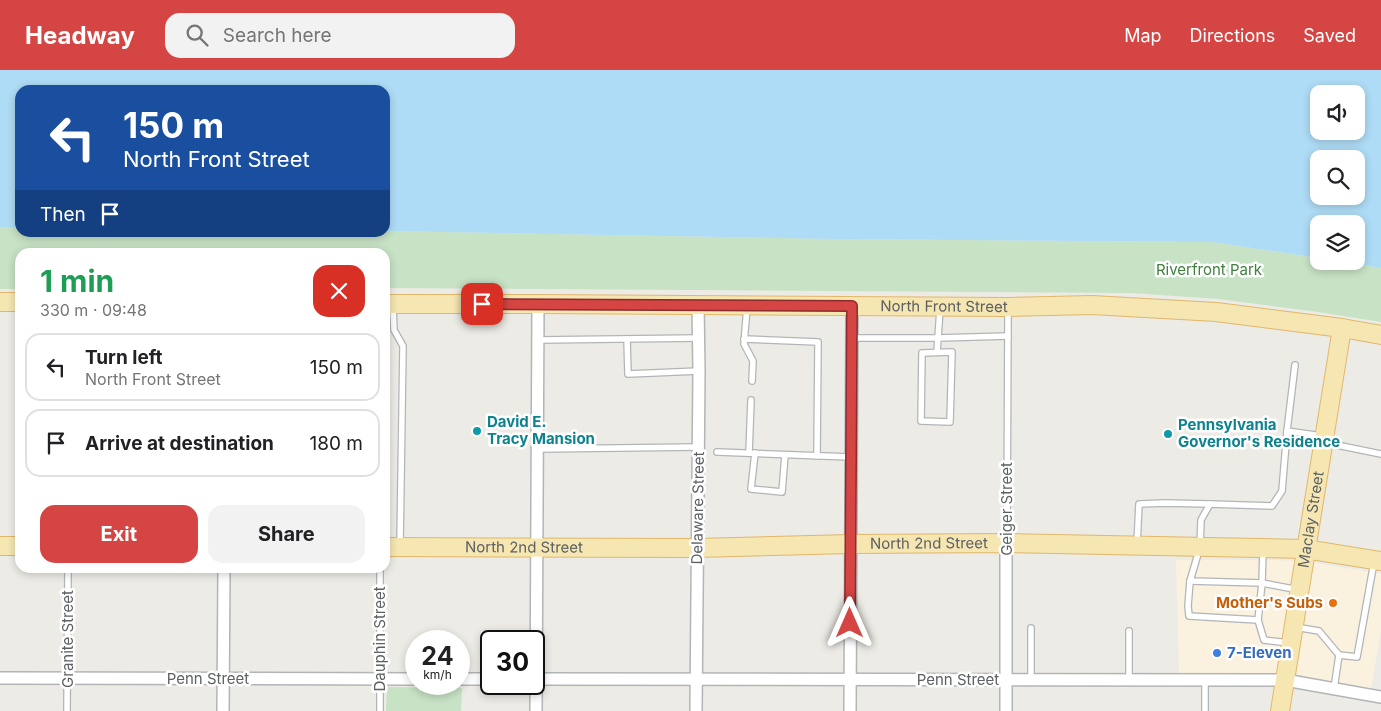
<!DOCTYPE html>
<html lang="en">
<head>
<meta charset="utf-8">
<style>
  :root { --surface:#fff; --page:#f2f2f2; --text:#202124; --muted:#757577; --line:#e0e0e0; --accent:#d54544 }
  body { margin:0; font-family:Inter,sans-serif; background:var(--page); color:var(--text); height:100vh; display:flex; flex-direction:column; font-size:19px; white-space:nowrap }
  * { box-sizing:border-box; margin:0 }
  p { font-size:16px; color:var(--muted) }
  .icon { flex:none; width:28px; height:28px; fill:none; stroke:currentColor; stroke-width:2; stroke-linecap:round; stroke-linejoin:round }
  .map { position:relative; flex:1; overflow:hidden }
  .drawer { position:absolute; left:15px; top:178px; width:375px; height:325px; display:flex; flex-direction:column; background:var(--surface); border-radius:15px; box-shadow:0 2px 8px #0003 }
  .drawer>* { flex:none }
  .guide { position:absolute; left:15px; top:15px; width:375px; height:152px; border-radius:15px; box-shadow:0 2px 8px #0003; background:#1a4fa0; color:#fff; overflow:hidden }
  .fabs { position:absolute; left:1310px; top:15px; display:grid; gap:10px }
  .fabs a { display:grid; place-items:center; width:55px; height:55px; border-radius:10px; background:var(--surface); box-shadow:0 2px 8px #0003; font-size:25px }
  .speed { position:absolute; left:405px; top:560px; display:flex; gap:10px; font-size:25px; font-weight:700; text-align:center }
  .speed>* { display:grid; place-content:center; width:65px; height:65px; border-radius:50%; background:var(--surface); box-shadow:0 2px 8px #0003; line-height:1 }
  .speed small { font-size:12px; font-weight:400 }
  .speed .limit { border:2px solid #111; border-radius:8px; background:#fff; color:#111 }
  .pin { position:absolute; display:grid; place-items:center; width:42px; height:42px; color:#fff; margin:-21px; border-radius:10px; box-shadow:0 2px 8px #0006 }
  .me { position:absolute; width:55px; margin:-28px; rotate:0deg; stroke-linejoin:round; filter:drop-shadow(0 0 4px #0008) }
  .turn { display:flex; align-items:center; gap:18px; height:105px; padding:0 25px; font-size:22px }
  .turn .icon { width:65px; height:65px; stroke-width:2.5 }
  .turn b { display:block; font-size:35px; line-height:42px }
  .then { display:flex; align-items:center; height:48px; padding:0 25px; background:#0003; gap:10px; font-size:19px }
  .round { display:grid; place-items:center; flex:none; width:52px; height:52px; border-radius:15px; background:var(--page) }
  .head { display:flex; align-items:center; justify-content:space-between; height:85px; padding:0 25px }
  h1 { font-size:30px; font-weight:700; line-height:38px; color:#1e9e55 }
  .button { display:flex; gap:10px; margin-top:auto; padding:10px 25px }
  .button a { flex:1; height:58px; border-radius:15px; background:var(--accent); color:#fff; font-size:20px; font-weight:700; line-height:58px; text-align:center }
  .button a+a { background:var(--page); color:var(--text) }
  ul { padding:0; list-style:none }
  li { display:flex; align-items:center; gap:15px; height:68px; margin:0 10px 8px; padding:0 15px; border:2px solid var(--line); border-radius:15px }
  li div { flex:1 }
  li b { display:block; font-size:19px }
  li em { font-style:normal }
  header { display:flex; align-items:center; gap:30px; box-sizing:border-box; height:70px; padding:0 25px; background:var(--accent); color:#fff }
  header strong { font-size:24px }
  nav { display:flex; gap:28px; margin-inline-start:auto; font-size:18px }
  .search { width:350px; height:45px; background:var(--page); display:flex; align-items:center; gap:12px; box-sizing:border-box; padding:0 18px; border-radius:15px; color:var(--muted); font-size:19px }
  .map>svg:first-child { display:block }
  .commercial { fill:#faf1de }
  .green { fill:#c7e2c5 }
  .water { fill:#aedbf5; fill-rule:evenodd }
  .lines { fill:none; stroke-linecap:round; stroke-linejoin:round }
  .lane-casing { stroke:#b2b5b8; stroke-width:8 }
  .street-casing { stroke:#b2b5b8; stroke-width:14 }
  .primary-casing { stroke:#e1b76b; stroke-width:20 }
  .lane { stroke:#fff; stroke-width:5.5 }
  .street { stroke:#fff; stroke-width:11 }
  .primary { stroke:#f5e6b2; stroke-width:18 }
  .route-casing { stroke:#8a2d2c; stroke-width:12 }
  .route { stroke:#d54544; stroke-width:9 }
  .culture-dot { fill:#0f9aa8; stroke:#fff; stroke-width:2 }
  .food-dot { fill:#e8710a; stroke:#fff; stroke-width:2 }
  .shop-dot { fill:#3f7fe0; stroke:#fff; stroke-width:2 }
  .labels { text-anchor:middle; stroke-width:5; stroke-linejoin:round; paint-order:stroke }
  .park-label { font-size:15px; fill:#41803f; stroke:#fff }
  .street-label { font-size:15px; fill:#5d6064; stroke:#fff }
  .culture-label { font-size:15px; font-weight:bold; fill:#0d838f; stroke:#fff; text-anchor:start }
  .food-label { font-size:15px; font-weight:bold; fill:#c56008; stroke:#fff; text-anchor:end }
  .shop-label { font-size:15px; font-weight:bold; fill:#366cbe; stroke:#fff; text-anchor:start }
</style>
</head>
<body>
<header>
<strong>Headway</strong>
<div class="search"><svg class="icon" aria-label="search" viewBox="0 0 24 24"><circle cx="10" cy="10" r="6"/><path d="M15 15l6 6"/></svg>Search here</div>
<nav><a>Map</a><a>Directions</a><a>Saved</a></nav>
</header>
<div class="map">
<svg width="1381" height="641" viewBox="0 0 1381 641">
  <rect width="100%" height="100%" fill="#edebe5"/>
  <!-- commercial -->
  <polygon class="commercial" points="1176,490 1278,490 1317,493 1381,504 1381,559 1371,620 1271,605 1179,603"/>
  <!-- green -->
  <g class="green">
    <polygon points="0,157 20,157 20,162 385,162 385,161 834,169 1212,172 1319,188 1319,191 1340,191 1381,198 1381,252 1318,242 1219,229 1131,223 385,218 385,182 20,182 20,219 0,219"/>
    <polygon points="387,617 462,618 461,641 386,641"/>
  </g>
  <!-- water -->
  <path class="water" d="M0,0H1381V198L1340,191H1356V154H1319V188L1212,172L834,169L385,161V20H20V157H0ZM1319,24H1356V61H1319ZM1319,89H1356V126H1319Z"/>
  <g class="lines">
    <defs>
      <g id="lane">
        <polyline points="393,237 394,260 403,276 400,475"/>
        <polyline points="747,237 744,274 753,291 752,311"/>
        <polyline points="852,268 938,268 1008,266"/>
        <polyline points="627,269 628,304 699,301"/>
        <polyline points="744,269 818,272 817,386"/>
        <polyline points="538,270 699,268"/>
        <polyline points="937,282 940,239"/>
        <polygon points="952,282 950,352 921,351 922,283"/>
        <polyline points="1295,295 1287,361 1322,366"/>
        <polyline points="1287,361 1282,421 1272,436 1210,434 1201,450 1200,477 1190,511 1262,513 1299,520"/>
        <polyline points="1327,373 1381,384"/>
        <polyline points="538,379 698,377"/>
        <polyline points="717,382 851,387"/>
        <polyline points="749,383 751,330"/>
        <polyline points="755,383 751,419 782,422 785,385"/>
        <polyline points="1007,470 1008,239"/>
        <polyline points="1137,474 1139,434 1165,433 1210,434"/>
        <polyline points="1263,480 1262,513 1258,550 1264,570 1289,573"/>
        <polyline points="1190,511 1188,536 1189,546 1258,550"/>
        <polyline points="1295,557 1319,561 1339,585"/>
        <polyline points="1031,558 1031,610"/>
        <polyline points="1129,561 1129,610"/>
        <polyline points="1205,610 1205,641"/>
        <polyline points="1334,619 1339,585 1357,587 1374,492"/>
        <polyline points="67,641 68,498"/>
        <polyline points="380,641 380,498"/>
      </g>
      <g id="street">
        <polyline points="0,608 416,609"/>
        <polyline points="459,609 491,609"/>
        <polyline points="534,609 1285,610 1381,627"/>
        <polyline points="223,641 224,498"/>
        <polyline points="536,641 538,234"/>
        <polyline points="696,641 699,301 698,235"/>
        <polyline points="850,641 852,236"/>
        <polyline points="1006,641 1006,473"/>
      </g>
      <g id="primary">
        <polyline points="0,232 20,232"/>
        <path id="s1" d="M385,234H538L1008,237L1092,235L1216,242L1342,258L1381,265"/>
        <polyline points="0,476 20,476"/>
        <path id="s2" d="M385,477L697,478L851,474L1006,473L1305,479L1381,491"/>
        <path id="s3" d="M1280,641L1342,258"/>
      </g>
    </defs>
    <!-- lane casing -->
    <use href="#lane" class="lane-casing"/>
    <!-- street casing -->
    <use href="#street" class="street-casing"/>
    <!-- primary casing -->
    <use href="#primary" class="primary-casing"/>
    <!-- lane -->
    <use href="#lane" class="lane"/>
    <!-- street -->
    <use href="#street" class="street"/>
    <!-- primary -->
    <use href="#primary" class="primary"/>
  </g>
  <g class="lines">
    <defs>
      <polyline id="route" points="482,234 852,236 850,553"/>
    </defs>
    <!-- route casing -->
    <use href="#route" class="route-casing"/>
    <!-- route -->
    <use href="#route" class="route"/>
  </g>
  <!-- markers -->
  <g class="culture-dot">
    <circle cx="477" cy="361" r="5"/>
    <circle cx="1168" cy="364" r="5"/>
  </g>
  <circle class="food-dot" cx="1333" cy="533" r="5"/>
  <circle class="shop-dot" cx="1217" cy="583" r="5"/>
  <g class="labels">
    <!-- park labels -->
    <g class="park-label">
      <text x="1209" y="205">Riverfront Park</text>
    </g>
    <!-- street labels -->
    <g class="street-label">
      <text dy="5" stroke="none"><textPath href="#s1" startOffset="559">North Front Street</textPath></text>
      <text transform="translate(698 438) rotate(-89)" y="5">Delaware Street</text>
      <text transform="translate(1007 439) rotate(-90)" y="5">Geiger Street</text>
      <text dy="5" stroke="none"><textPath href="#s3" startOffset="194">Maclay Street</textPath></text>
      <text dy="5" stroke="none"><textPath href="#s2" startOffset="544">North 2nd Street</textPath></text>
      <text dy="5" stroke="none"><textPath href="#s2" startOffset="139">North 2nd Street</textPath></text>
      <text transform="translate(68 569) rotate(-90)" y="5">Granite Street</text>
      <text transform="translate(380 569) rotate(-90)" y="5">Dauphin Street</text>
      <text x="208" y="614">Penn Street</text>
      <text x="958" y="615">Penn Street</text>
    </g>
    <!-- culture labels -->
    <g class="culture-label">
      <text x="487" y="357">David E.<tspan x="487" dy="17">Tracy Mansion</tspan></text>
      <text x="1178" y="360">Pennsylvania<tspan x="1178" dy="17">Governor's Residence</tspan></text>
    </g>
    <!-- food labels -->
    <g class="food-label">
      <text x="1323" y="538">Mother's Subs</text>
    </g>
    <!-- shop labels -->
    <g class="shop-label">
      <text x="1227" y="588">7-Eleven</text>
    </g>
  </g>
</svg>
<div class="fabs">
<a><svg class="icon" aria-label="sound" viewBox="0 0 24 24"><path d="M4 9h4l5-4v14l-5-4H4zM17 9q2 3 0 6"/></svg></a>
<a><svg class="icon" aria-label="search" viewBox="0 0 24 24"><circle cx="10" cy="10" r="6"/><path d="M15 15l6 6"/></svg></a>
<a><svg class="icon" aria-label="layers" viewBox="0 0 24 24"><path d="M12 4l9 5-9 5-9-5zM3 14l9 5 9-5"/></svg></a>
</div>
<div class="speed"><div>24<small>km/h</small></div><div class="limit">30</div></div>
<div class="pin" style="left:482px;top:234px;background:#d93025"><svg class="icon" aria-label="arrive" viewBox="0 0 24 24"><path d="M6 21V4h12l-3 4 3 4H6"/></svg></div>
<svg class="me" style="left:850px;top:553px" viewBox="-20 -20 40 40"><path d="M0-17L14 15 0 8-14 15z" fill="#d54544" stroke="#fff" stroke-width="4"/></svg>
<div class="guide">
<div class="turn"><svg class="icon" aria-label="left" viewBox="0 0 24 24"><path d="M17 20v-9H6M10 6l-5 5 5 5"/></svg><div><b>150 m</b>North Front Street</div></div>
<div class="then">Then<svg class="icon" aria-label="arrive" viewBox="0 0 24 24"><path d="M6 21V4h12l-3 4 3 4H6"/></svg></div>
</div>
<section class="drawer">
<div class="head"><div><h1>1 min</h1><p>330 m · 09:48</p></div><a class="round" style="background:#d93025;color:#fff"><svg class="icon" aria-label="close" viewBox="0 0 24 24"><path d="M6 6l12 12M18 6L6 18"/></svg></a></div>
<ul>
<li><svg class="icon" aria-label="left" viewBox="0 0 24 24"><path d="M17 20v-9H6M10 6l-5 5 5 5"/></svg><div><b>Turn left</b><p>North Front Street</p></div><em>150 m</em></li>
<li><svg class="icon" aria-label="arrive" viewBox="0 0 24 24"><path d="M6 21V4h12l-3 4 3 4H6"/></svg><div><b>Arrive at destination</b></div><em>180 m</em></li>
</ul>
<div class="button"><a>Exit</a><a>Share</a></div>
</section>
</div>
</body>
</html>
